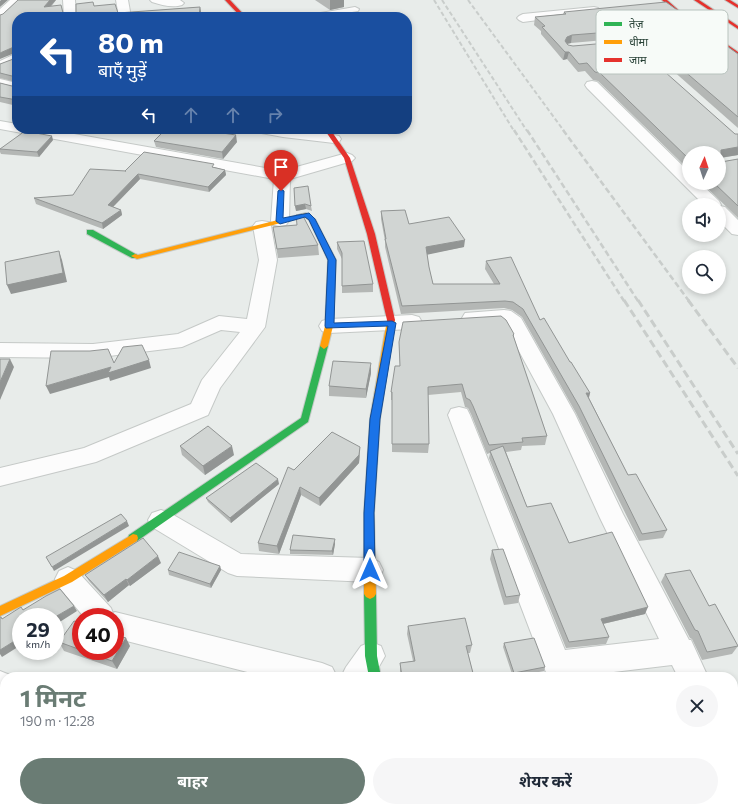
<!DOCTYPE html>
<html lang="hi">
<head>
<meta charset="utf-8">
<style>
  :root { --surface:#fff; --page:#f6f6f7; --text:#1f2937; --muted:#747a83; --accent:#6a7c74 }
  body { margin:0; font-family:Commissioner,"Noto Sans Devanagari",sans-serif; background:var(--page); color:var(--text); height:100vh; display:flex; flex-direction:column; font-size:15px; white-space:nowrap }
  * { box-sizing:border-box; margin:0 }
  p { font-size:13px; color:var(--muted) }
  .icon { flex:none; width:22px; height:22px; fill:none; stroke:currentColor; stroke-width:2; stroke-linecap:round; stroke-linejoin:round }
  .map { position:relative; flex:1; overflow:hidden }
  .sheet { position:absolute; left:0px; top:672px; width:738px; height:140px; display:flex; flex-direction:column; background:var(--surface); border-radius:16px 16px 0 0; box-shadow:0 2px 6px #0003 }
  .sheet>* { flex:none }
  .guide { position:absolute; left:12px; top:12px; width:400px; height:122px; border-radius:16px; box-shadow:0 2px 6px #0003; background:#1a4fa0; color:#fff; overflow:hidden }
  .needle { width:26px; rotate:3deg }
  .fabs { position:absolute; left:682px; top:146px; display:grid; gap:8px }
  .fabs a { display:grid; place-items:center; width:44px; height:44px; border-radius:50%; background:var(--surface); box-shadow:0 2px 6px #0003; font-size:20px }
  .speed { position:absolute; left:12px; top:608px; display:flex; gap:8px; font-size:20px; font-weight:700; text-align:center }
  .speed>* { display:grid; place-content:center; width:52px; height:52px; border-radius:50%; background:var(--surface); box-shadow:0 2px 6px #0003; line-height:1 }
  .speed small { font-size:10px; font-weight:400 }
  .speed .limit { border:6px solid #d22; background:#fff; color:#111 }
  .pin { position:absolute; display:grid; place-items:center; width:34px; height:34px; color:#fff; margin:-41px -17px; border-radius:50% 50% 50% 0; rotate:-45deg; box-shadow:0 0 4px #0007 }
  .pin .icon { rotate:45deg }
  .me { position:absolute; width:44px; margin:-22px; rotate:0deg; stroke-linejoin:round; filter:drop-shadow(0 0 3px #0008) }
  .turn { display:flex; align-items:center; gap:14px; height:84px; padding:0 20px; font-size:18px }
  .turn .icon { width:52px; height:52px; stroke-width:2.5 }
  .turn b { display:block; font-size:28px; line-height:34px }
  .lanes { display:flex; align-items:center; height:38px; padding:0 20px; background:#0003; justify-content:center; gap:20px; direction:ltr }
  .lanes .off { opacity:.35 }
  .round { display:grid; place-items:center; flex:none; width:42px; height:42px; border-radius:21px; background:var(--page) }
  .overview { display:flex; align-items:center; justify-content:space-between; height:68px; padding:0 20px }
  h1 { font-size:24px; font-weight:700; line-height:30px; color:var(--accent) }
  .action { display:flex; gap:8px; margin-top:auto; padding:8px 20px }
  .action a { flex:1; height:46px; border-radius:24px; background:var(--accent); color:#fff; font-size:16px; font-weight:700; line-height:46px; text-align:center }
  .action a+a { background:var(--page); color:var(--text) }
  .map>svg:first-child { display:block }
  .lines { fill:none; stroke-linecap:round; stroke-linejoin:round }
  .lane-casing { stroke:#c5c9c7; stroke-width:2 }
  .street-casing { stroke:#c5c9c7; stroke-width:2 }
  .fast-casing { stroke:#c4cac7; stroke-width:2 }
  .slow-casing { stroke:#c4cac7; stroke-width:2 }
  .jam-casing { stroke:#c4cac7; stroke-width:2 }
  .lane { fill:#fcfcfc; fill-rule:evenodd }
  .street { fill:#fcfcfc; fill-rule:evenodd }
  .fast { fill:#30b455; fill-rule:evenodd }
  .slow { fill:#ff9f0a; fill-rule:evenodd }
  .jam { fill:#e5322d; fill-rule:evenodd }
  .rail-far2 { stroke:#c9cdcb; stroke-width:2; stroke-dasharray:4.5 2.5; stroke-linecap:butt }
  .rail-far1 { stroke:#c9cdcb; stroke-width:2.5; stroke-dasharray:6 3; stroke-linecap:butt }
  .rail { stroke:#c9cdcb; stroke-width:3; stroke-dasharray:8 4; stroke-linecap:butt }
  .wall { fill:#b4b7b5 }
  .shaded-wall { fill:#929594 }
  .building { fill:#d1d5d3; stroke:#929594 }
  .route { fill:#1a73e8; stroke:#114b97 }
  .key { fill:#f7fbf8; stroke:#b8c3be; stroke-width:1 }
  .key-label { font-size:11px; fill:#264035 }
</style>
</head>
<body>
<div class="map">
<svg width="738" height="812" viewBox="0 0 738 812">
  <rect width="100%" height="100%" fill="#e8ecea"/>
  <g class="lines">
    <defs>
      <polygon id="lane" points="355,7 359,9 358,11 322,17 305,17 309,15"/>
      <g id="street">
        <polygon points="10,0 22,0 4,18 0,20 0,9"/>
        <polygon points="63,0 75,0 76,17 64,17"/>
        <polygon points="116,0 128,0 131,17 119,17"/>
        <path d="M150,0H180L184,3L182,5C173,8 161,5 152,2Z"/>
        <polygon points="594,7 598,8 600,10 598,12 523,22 519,20 517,18 519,16 523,14"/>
        <polygon points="677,35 681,36 683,39 681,42 602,49 598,48 596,45 598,42 602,41"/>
        <polygon points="17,53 17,62 0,70 0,61"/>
        <polygon points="0,79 17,83 17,91 0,87"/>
        <polygon points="592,81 597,82 689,172 689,183 700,183 719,201 721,205 720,206 725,207 738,220 738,235 732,234 719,221 719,205 704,205 587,88 585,85 587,82"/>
        <polygon points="0,121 17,124 17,129 46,129 282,171 347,153 352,155 355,158 352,161 290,179 289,221 286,225 280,226 274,225 271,221 274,179 0,129"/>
        <polygon points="254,129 287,129 334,135 339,136 341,139 339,142 334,143 283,137 256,132"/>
        <polygon points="262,221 268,222 271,226 277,260 265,327 220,388 208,415 96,462 0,486 0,468 84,448 191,404 202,380 240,332 221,330 182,347 93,358 0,357 0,343 93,344 178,334 219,316 247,319 259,260 253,226 256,222"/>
        <path d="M504,310L511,311L521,318L575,414L623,514L689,640H691L708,677H678L672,665L572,677H552L547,675L448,415L451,409L459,407L467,409L470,415L565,650L659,639L600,518L553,414L506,327C495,319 479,326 465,323L462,318L465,313Z"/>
        <polygon points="412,315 419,317 422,322 419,327 412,329 329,333 322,331 319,326 322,321 329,319"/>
        <polygon points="161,510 170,513 241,554 370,558 379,562 383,570 379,578 370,582 237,576 228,573 152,527 148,520 152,513"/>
        <polygon points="68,567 77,571 111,608 113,613 115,612 322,663 332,667 337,677 267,677 115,638 115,617 84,617 59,587 55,579 59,571"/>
        <polygon points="371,642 381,646 385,656 373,677 341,677 346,667 361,646"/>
        <polygon points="0,671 15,677 5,677 5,701 0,699"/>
        <polygon points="738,792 738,812 709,812 711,807 733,807 733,793"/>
        <rect x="248" y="807" width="32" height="5"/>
        <polygon points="611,807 692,807 694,812 662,812 661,810 660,812 609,812"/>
      </g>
      <g id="fast">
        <polygon points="87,230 93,230 139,256 135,258 132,258 87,234"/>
        <polygon points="324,343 328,346 308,422 137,541 133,542 129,541 128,538 129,535 301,418 320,346"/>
        <polygon points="370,589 374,591 376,594 377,656 381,677 369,677 365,656 364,594 366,591"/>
        <polygon points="394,807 408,807 409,812 395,812"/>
      </g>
      <g id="slow">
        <polygon points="306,213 315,219 336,260 333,326 328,346 324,349 320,346 325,326 328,260 309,220 305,217 137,259 131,256 135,254 138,255"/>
        <polygon points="391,317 395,320 380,419 374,513 376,594 374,597 370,599 366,597 364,594 364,513 370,419 387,320"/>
        <polygon points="133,534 137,535 138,538 137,541 72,582 0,616 0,606 64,576"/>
      </g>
      <g id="jam">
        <polygon points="225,0 230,0 246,17 241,17"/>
        <polygon points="662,0 667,0 684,15 738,52 738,56 680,17"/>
        <polygon points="694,0 699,0 738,26 738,29"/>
        <polygon points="725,0 730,0 738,5 738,8"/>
        <polygon points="324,129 330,129 350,158 375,234 395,320 394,322 388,322 387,320 367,234 344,158"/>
      </g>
    </defs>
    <!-- lane casing -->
    <use href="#lane" class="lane-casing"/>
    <!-- street casing -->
    <use href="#street" class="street-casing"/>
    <!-- fast casing -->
    <use href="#fast" class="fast-casing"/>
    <!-- slow casing -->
    <use href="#slow" class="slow-casing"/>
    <!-- jam casing -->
    <use href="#jam" class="jam-casing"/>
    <!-- lane -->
    <use href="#lane" class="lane"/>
    <!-- street -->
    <use href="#street" class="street"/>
    <!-- fast -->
    <use href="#fast" class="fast"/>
    <!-- slow -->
    <use href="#slow" class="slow"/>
    <!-- jam -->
    <use href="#jam" class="jam"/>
    <!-- rail-far2 -->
    <g class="rail-far2">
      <polyline points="434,0 514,131"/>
      <polyline points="442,0 527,131"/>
      <polyline points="468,0 564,131"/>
    </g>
    <!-- rail-far1 -->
    <g class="rail-far1">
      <polyline points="514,130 624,301"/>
      <polyline points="527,130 638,301"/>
      <polyline points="563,130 689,301"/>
    </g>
    <!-- rail -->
    <g class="rail">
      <polyline points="624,300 738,476"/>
      <polyline points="638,300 738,454"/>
      <polyline points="688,300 738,368"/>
    </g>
  </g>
  <!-- wall -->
  <g class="wall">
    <polygon points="18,0 56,0 51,7 63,13 75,13 94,6 118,13 200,7 201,12 200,17 17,17 17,106 0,102 0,83 16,87 16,82 0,78 0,64 16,58 16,52 3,14"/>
    <polygon points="315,0 344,0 344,7 330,10"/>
    <polygon points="564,12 698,25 695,32 571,43 567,44 568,45 735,134 738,134 738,155 721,158 721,162 738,159 738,218 702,183 719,183 689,153 689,170 598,81 593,80 585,71 578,72 567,59 563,60 541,34 541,31 534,25 535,17 563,14"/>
    <polygon points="648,40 738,54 738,128 646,47"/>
    <polygon points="51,129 63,129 62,130"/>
    <polygon points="53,140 39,157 1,154 0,152 0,149"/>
    <polygon points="154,141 237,142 223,159 156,147"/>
    <polygon points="214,167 225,170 226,175 209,192 140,179 113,207 121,210 122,215 103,229 36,204 34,198 73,195 125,171"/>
    <polygon points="294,188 311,206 312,211 306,209 296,211"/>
    <polygon points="381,211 409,224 464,247 427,254 429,267 433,284 494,284 485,269 486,261 540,320 570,362 590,393 589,398 628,475 667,530 663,538 639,541 576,413 522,317 512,310 504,308 401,314 385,247 385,241 381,219"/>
    <polygon points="273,227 318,245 319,255 278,258"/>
    <polygon points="337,242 373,284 373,292 342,293 342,259 337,249"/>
    <polygon points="514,334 514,338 547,436 545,445 522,446 521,450 506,452 527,507 569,543 645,614 603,624 609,637 606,644 566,648 489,458 490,453 487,454 471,414 468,408 465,407 461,392 428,395 429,444 428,453 392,452 392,400 391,400 391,392 400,366 399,342"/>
    <polygon points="371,373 366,398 329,396 329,386"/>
    <polygon points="180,446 234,455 205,475 182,455"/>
    <polygon points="360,455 359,463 320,506 301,495 279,554 259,551 258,543 294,470"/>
    <polygon points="279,484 231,523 208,502 206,498"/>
    <polygon points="335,544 333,555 290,554 290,550"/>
    <polygon points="492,550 520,595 518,603 504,605 490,559"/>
    <polygon points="161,563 130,586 129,585 108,602 89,581 85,575"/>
    <polygon points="220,566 221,570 211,588 169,575 168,570"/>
    <polygon points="665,574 709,606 738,646 732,654 702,660 692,639 690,638 661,582"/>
    <polygon points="81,623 81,651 115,651 130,646 117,669 64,651 59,642"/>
    <polygon points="408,626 472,645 470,653 468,653 474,677 401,677 400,671 400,663 413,661 407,634"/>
    <polygon points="504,643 545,667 544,671 513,677 503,647"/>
    <polygon points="733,753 738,772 733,777"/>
    <polygon points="422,807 433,807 422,809"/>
    <polygon points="483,807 541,807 542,812 484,812"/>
  </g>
  <!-- shaded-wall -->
  <g class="shaded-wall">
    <polygon points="1,0 8,0 0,7 0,1"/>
    <polygon points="50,0 56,0 45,12 44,7"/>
    <polygon points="330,0 344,0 344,7 330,10"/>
    <polygon points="200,7 201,12 200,17 199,17"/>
    <polygon points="572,35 571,43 566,44 565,41 567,37"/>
    <polygon points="16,46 17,52 0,59 0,53"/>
    <polygon points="565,52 569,52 567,59 563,60"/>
    <polygon points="236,135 237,142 223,159 222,152"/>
    <polygon points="52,136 53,140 39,157 37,152"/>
    <polygon points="738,147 738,155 719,158 721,150"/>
    <polygon points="225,170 226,175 209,192 208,187"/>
    <polygon points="138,174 140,179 109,211 108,205"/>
    <polygon points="305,204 306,209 296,211 295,206"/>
    <polygon points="121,210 122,215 103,229 102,223"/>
    <polygon points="465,240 464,247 426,255 426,247"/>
    <polygon points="59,251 62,260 67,282 11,294 7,285"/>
    <polygon points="10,359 14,367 0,400 0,382"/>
    <polygon points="149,360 151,368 110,381 109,377 50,394 46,386 111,367"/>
    <polygon points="371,363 371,373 366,398 366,389"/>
    <polygon points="586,393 590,393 588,400"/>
    <polygon points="232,446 234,455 205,475 203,466"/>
    <polygon points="360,447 359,463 320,506 319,498"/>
    <polygon points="278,479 279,484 231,523 230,518"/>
    <polygon points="300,487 301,495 279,554 277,546"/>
    <polygon points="127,521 129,526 54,571 52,567"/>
    <polygon points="335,539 335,544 333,555 332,551"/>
    <polygon points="158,556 161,563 130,586 127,580"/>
    <polygon points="220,566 221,570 211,588 210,584"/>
    <polygon points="126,579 129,585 108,602 104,595"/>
    <polygon points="74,606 77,611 55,625 55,617"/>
    <polygon points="648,607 645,614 598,625 601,619"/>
    <polygon points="21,637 21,645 2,657 0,654 0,650"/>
    <polygon points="126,638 130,646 117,669 112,661"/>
  </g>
  <!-- building -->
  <g class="building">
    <polygon points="18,0 50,0 44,7 61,5 63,13 75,13 76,12 76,4 93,2 94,6 115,4 118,13 200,7 199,17 17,17 17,100 0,97 0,83 16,87 16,77 0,73 0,64 16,58 16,46 0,53 0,15 3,14"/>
    <polygon points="666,2 698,25 572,35 567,37 565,41 568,45 573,46 630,41 735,134 738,134 738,147 721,150 721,162 738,159 738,206 714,183 719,183 719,153 689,153 689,159 600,73 595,72 587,63 579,64 569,52 565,52 542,27 545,26 535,17 566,14 564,12"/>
    <polygon points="710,34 738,54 738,117 648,40"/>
    <polygon points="166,129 195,129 236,135 222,152 154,141"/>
    <polygon points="25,131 52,136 37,152 0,149"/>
    <polygon points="144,152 214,164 212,167 225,170 208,187 138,174 108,205 121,210 102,223 34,198 73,195 90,169 126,171 125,171"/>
    <polygon points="308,186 311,206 305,204 295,206 294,188"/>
    <polygon points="405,210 409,224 449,217 465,240 426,247 429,267 433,284 500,284 486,261 511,257 540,320 544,318 570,362 571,362 590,393 586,393 628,475 636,474 667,530 642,534 579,406 523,309 513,302 505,301 402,306 385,239 386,239 381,211"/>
    <polygon points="302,214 318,245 277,249 273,227 297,225 296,215"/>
    <polygon points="364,241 373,284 342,286 342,253 337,242"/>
    <polygon points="59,251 63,273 7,285 5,262"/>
    <polygon points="501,316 506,320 514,334 513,335 547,436 522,438 523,442 489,445 473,406 470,400 466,398 462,384 428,387 429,444 392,444 392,392 391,392 395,366 400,366 399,342 403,322"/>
    <polygon points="142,345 149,360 108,373 111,367 46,386 51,351 90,351 108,349 114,363 123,347"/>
    <polygon points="0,359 10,359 0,382"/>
    <polygon points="333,361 371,363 366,389 329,386"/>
    <polygon points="208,426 232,446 203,466 180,446"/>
    <polygon points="332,432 360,447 359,455 319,498 300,487 277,546 258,543 288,467 294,470"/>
    <polygon points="503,446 527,507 551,503 569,543 612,532 648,607 601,619 609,637 569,642 490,451"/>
    <polygon points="256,463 278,479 230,518 206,498"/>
    <polygon points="121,514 127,521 52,567 46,557"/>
    <polygon points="293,535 335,539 332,551 290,550"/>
    <polygon points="143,538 158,556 127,580 126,579 104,595 85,575"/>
    <polygon points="503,549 520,595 506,597 492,550"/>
    <polygon points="179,552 220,566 210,584 168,570"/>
    <polygon points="690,570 709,606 715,604 738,646 707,652 698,631 695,630 665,574"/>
    <polygon points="60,589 74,606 55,617 21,617 21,637 0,650 0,617 1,617 2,619 21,607 23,610 46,596"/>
    <polygon points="465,618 472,645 466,646 474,677 402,677 400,663 415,661 408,626"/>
    <polygon points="74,621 81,623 81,650 59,642"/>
    <polygon points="115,635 126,638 112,661 84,651 115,651"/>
    <polygon points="534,638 545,667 514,673 504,643"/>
    <polygon points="733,753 738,764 738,772 733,773"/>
    <polygon points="486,807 541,807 542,812 487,812"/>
    <polygon points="657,810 671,810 671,812 650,812"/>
  </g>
  <!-- route -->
  <polygon class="route" points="281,189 284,191 283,218 309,213 315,219 336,260 334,323 392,321 396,323 380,419 374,513 375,570 373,574 370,575 366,574 364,570 364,513 370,419 388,326 326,328 325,326 328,260 309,220 305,217 280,224 276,221 278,191"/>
  <!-- legend -->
  <rect x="596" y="10" width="132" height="64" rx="6" class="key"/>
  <rect x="604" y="22" width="18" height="4" fill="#30b455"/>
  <rect x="604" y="40" width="18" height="4" fill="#ff9f0a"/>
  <rect x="604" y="58" width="18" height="4" fill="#e5322d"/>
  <g class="key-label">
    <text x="629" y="28">तेज़</text>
    <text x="629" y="46">धीमा</text>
    <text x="629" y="64">जाम</text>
  </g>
</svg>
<div class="fabs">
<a><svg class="needle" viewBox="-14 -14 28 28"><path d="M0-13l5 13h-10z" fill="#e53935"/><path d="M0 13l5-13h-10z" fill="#747a83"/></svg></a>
<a><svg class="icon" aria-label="sound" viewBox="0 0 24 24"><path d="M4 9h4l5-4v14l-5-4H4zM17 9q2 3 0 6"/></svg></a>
<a><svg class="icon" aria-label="search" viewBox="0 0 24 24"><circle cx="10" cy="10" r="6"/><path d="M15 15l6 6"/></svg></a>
</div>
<div class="speed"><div>29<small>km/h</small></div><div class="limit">40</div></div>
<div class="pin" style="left:281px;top:191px;background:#d93025"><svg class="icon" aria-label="arrive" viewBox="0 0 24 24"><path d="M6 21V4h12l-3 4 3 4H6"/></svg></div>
<svg class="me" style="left:370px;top:570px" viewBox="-20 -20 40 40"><path d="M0-17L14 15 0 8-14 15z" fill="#1a73e8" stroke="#fff" stroke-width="4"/></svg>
<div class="guide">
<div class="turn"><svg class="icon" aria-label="left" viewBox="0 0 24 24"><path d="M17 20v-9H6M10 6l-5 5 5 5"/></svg><div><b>80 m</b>बाएँ मुड़ें</div></div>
<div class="lanes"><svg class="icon" aria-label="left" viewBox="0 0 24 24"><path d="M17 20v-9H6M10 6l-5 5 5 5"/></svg><svg class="icon off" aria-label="ahead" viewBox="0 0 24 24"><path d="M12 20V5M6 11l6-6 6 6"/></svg><svg class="icon off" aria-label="ahead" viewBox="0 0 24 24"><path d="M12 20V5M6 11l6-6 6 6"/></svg><svg class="icon off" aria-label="right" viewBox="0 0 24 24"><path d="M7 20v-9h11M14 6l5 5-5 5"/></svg></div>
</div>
<section class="sheet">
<div class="overview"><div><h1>1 मिनट</h1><p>190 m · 12:28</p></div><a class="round"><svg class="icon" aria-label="close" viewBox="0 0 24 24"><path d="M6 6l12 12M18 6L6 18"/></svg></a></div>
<div class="action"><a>बाहर</a><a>शेयर करें</a></div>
</section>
</div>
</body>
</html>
